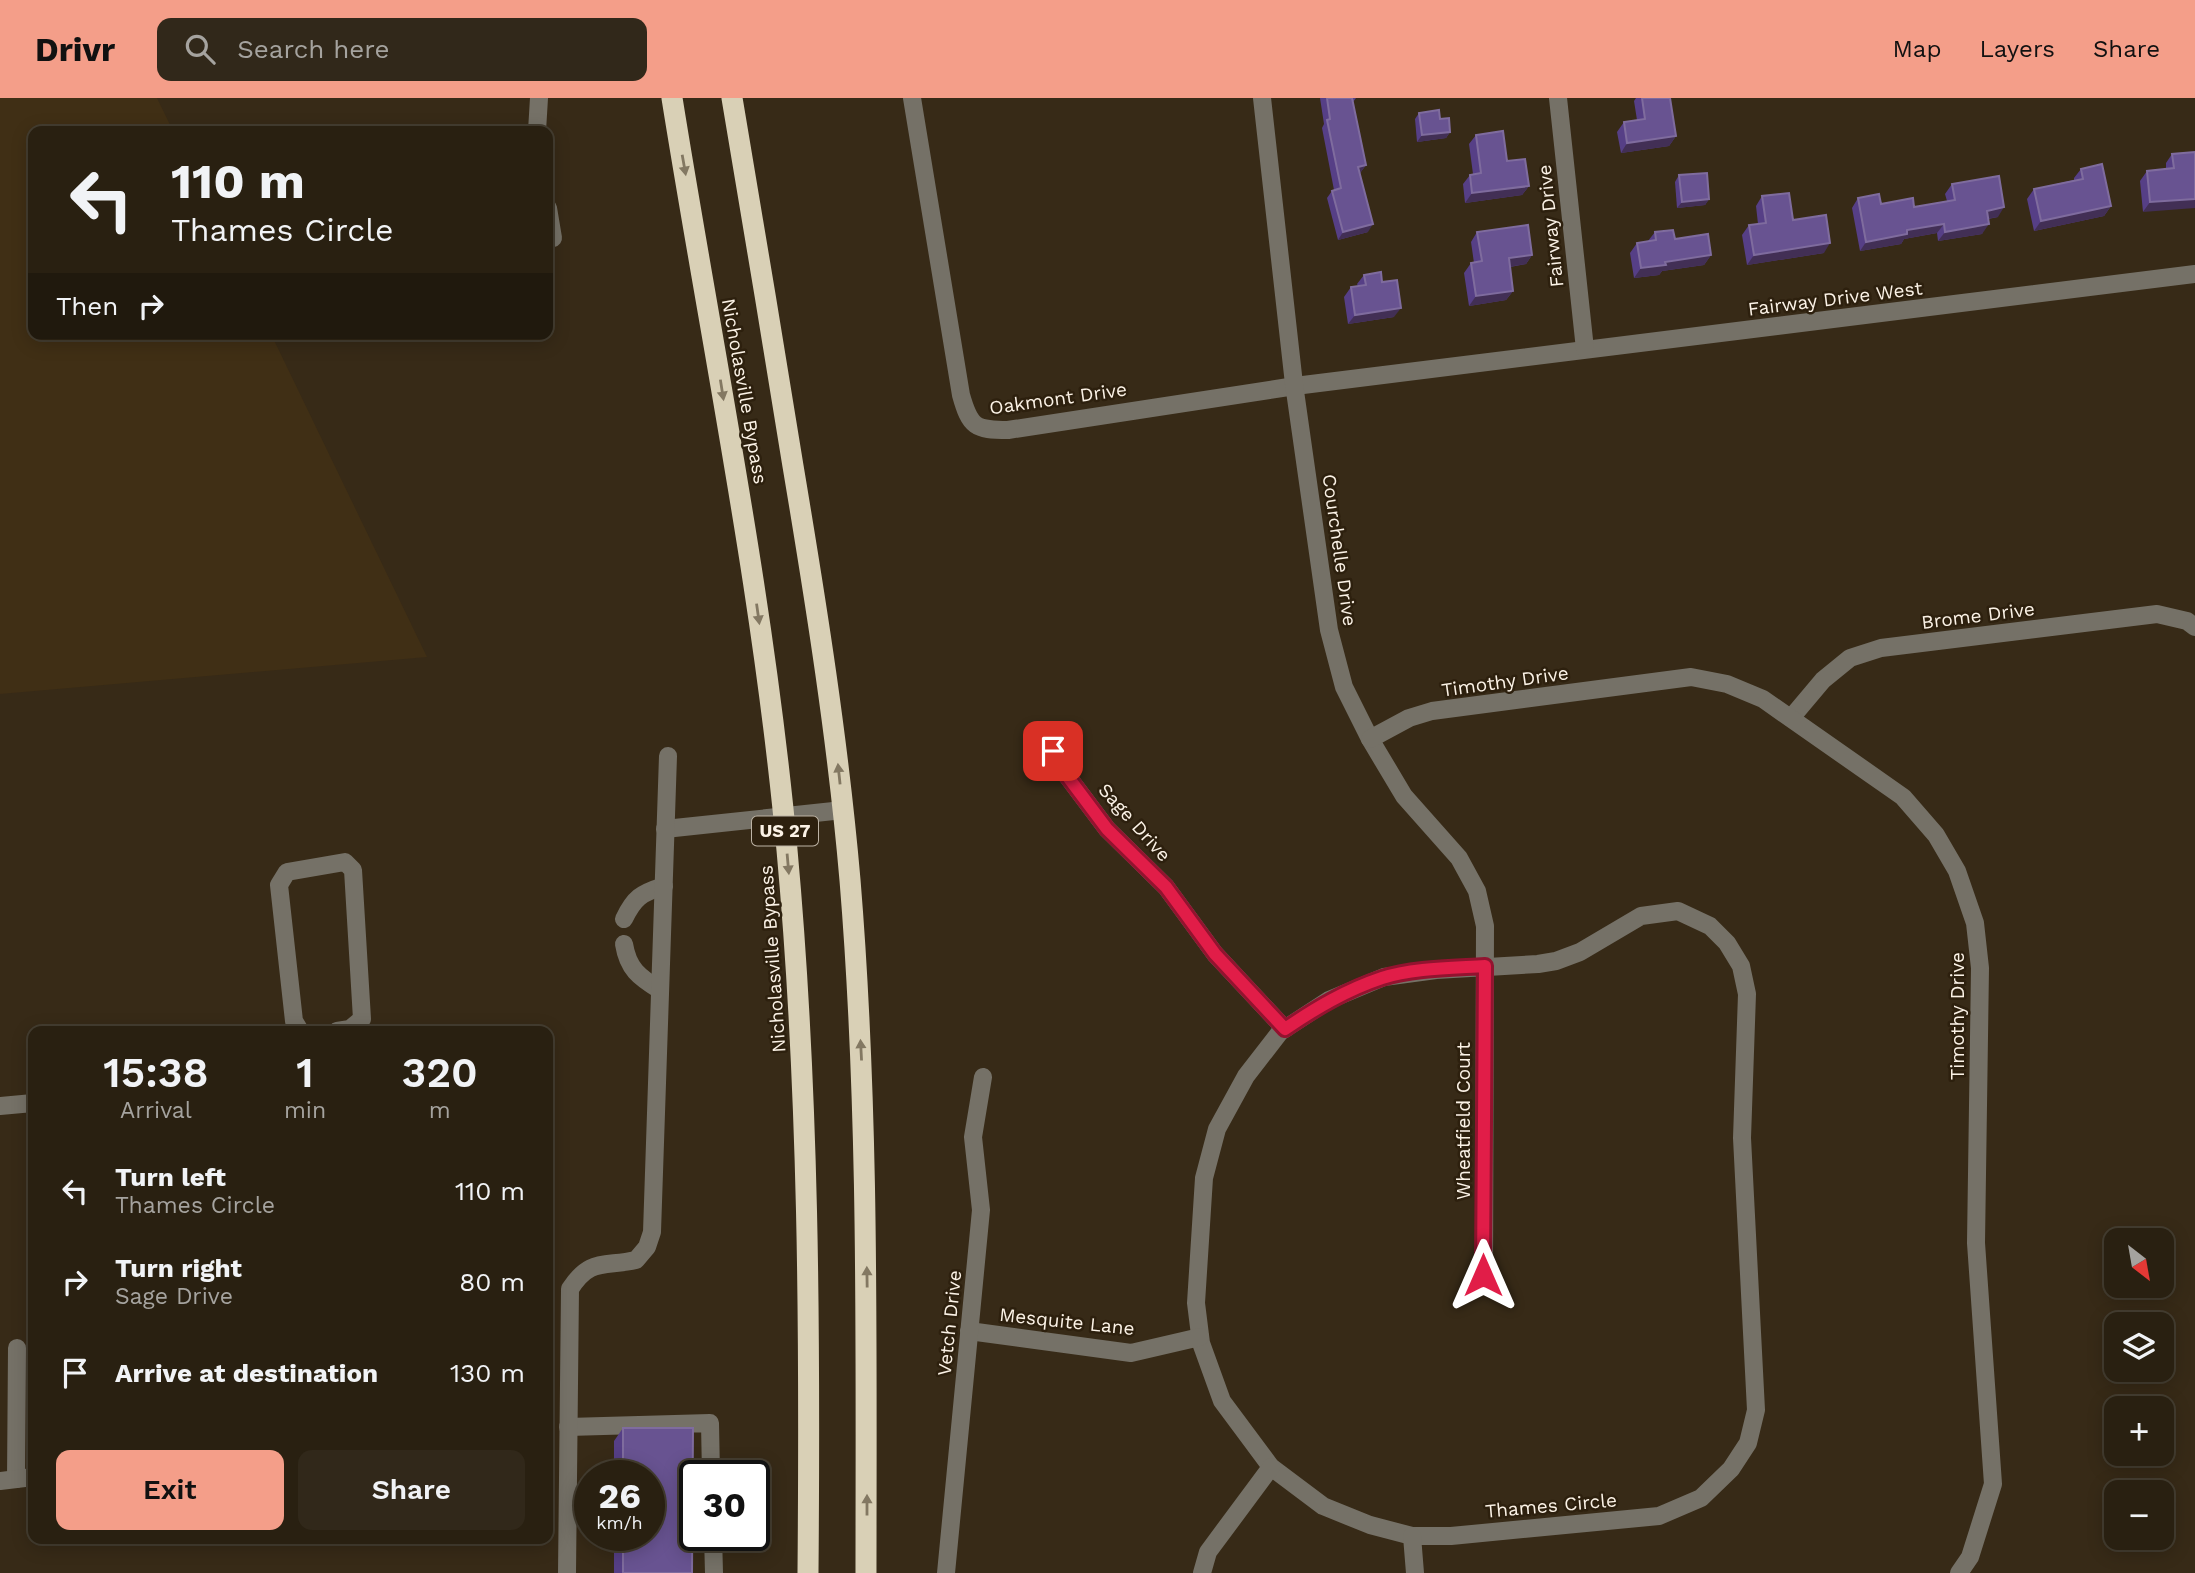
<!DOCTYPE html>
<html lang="en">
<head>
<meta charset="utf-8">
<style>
  :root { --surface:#292011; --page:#31281a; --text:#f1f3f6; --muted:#a5a39f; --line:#453e31; --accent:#f49e89 }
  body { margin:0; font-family:"Work Sans",sans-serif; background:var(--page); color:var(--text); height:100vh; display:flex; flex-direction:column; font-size:26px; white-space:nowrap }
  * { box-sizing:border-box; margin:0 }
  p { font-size:23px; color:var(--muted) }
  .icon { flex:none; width:38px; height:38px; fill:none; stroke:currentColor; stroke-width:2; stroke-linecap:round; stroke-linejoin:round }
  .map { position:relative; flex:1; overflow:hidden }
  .panel { position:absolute; left:28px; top:928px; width:525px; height:518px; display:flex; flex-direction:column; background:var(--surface); border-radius:14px; box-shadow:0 4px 18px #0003,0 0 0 2px var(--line) }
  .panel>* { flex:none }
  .top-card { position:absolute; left:28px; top:28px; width:525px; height:214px; border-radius:14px; box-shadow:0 4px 18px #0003,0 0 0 2px var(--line); background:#292011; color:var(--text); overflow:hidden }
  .needle { width:46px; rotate:149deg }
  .tools { position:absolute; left:2104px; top:1130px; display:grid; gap:14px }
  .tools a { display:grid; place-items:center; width:70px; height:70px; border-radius:14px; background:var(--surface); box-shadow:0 4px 18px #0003,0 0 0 2px var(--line); font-size:35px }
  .speed { position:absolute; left:574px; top:1362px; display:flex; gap:14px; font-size:35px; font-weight:700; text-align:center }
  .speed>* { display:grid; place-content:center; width:91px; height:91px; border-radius:50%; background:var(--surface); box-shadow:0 4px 18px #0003,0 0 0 2px var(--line); line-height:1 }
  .speed small { font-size:18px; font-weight:400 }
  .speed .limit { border:4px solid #111; border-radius:10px; background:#fff; color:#111 }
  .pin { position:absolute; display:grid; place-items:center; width:60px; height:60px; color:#fff; margin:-30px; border-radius:14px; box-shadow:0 4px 10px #0006 }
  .me { position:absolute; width:77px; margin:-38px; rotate:0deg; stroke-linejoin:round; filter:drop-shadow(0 0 5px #0008) }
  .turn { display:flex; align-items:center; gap:24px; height:147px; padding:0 28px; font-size:32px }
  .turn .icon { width:91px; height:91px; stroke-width:2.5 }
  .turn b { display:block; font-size:49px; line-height:60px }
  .then { display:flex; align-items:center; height:66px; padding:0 28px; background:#0003; gap:14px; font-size:26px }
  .eta { display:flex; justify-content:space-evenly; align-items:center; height:119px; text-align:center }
  .eta b { font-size:42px; font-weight:600; line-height:49px }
  .cta { display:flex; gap:14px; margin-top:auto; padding:14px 28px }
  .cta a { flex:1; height:80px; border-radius:14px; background:var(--accent); color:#111; font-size:28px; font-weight:600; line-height:80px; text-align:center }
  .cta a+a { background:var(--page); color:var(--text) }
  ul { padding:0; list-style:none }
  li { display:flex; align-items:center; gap:21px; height:91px; padding:0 28px }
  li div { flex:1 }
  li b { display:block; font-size:26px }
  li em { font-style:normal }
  header { display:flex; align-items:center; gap:42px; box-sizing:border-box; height:98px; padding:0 35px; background:var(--accent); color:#111 }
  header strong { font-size:33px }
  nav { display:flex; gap:38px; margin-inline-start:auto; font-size:24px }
  .search { width:490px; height:63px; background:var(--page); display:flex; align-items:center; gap:18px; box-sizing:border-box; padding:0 24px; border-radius:14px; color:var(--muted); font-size:26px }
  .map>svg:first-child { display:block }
  .built { fill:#402f15 }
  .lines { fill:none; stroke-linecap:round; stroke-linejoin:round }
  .minor { stroke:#757167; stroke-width:18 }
  .highway { stroke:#d9d0b6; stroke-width:21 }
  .wall { fill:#563f86 }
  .shaded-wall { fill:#422f55 }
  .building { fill:#685391; stroke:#7f6c9e; stroke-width:2 }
  .oneway { fill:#837862 }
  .route-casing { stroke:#92132f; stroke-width:18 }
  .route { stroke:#e11d48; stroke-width:12 }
  .labels { text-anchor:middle; stroke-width:5; stroke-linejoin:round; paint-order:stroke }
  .shield { fill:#2d200e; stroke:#bdb3a5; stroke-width:2 }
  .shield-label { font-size:18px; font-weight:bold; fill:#fbf2e6 }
  .street-label { font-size:19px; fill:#fbf2e6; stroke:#2d200e }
</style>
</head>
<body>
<header>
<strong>Drivr</strong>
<div class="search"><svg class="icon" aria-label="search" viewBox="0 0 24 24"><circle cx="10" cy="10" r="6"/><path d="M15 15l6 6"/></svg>Search here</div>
<nav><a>Map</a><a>Layers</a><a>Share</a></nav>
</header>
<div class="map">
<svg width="2195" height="1475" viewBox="0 0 2195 1475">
  <rect width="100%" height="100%" fill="#372a17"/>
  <!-- built -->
  <polygon class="built" points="0,0 157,0 173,33 33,33 33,236 271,236 427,559 0,596"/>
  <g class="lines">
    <!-- minor -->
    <g class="minor">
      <path d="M912,0L961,297C970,329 975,332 1008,332L1295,288L2195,176"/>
      <polyline points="1262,0 1294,286 1329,532 1344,589 1370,641 1404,698 1459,760 1477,793 1485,828 1484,1177"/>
      <polyline points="1558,0 1585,251"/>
      <polyline points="537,33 539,0"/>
      <polyline points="548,110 553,140"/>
      <polyline points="1791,620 1823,582 1850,560 1881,550 2157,516 2187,523 2195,529"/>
      <polyline points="1043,635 1062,671 1107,731 1166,789 1215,856 1285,931"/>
      <polyline points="1370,641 1409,620 1432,613 1691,579 1727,586 1763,601 1903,699 1936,737 1957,773 1975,825 1980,870 1976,1145 1993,1386 1970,1459 1959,1475"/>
      <polyline points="665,731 843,712"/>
      <polygon points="1678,813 1710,828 1727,845 1741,868 1747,896 1742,1040 1756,1312 1748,1345 1731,1371 1701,1400 1659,1418 1451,1438 1412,1438 1370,1427 1323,1408 1271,1369 1222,1303 1201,1245 1196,1205 1204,1080 1217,1031 1246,978 1280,934 1329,902 1384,879 1436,872 1538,866 1556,863 1580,854 1641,818"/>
      <path d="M624,821C634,800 641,795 664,788"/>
      <path d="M624,846C628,871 639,879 660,892"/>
      <polyline points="300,933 294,923 279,787 287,774 345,764 353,772 362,921 350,931 337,933"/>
      <polyline points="0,1008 33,1005"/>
      <polyline points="969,1233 1131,1255 1200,1239"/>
      <polyline points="568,1329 710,1325 711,1377"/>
      <polyline points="16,1381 17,1250"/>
      <polyline points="0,1383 33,1379"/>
      <polyline points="713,1437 714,1475"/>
      <polyline points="1412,1438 1415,1475"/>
      <path d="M567,1475L570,1191C590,1160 603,1169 636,1162L647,1149L652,1134L668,658"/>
      <polyline points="946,1475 981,1112 973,1039 983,979"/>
      <polyline points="1202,1475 1208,1454 1271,1369"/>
    </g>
    <!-- highway -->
    <g class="highway">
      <path d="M672,0C712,250 764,499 787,752C809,993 810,1233 808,1475"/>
      <path d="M732,0C753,123 773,245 793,368C816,505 838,643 850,782C869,1013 866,1243 866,1475"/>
    </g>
  </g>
  <!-- wall -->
  <g class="wall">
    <polygon points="1320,0 1356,0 1353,4 1366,67 1360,75 1368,134 1338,142 1327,100 1332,93 1334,92 1322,30 1324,26"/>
    <polygon points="1636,0 1642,0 1676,38 1669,48 1621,55 1617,34 1624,24 1637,22 1634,3"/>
    <polygon points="1419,15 1440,21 1450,34 1446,40 1417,44 1415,21"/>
    <polygon points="1476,37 1507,63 1529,88 1522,97 1465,105 1463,86 1470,77 1473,76 1469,46"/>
    <polygon points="2195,54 2143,114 2140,83 2147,73 2166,71 2166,65 2172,56"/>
    <polygon points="2081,71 2111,108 2104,118 2034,133 2027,101 2034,91 2074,82 2074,80"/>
    <polygon points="1679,77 1709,101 1705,107 1677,110 1675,84"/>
    <polygon points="1952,86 1998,119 1988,121 1982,136 1938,143 1937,135 1904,141 1901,146 1860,153 1852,110 1858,100 1881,106 1914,109 1947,103 1945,96"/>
    <polygon points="1762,98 1793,122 1824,155 1747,167 1742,137 1749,127 1758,126 1756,108"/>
    <polygon points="1477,134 1532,157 1526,166 1510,169 1513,193 1506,202 1469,208 1464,175 1471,165 1474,165 1471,144"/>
    <polygon points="1655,134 1675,141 1711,157 1704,167 1662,173 1659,177 1634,180 1630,155 1637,145 1648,143"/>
    <polygon points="1364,177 1382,184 1394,219 1348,226 1344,199 1351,189 1358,188 1357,186"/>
    <polygon points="623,1330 693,1330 692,1475 614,1475 614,1437 649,1437 649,1377 614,1377 614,1343"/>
  </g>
  <!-- shaded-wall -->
  <g class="shaded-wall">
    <polygon points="1450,34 1446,40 1417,44 1422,37"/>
    <polygon points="1676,38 1669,48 1621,55 1627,45"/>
    <polygon points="1366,67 1360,75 1353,76 1358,69"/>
    <polygon points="1529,88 1522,97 1465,105 1472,95"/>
    <polygon points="1709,101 1705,107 1677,110 1682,104"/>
    <polygon points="2195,101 2195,110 2143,114 2150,104"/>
    <polygon points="2111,108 2104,118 2034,133 2041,123"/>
    <polygon points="2004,109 1998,119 1980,122 1987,113"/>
    <polygon points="1373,126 1368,134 1338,142 1343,134"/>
    <polygon points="1944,126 1937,135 1904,141 1901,146 1860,153 1866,144 1907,132"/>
    <polygon points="1989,126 1982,136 1938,143 1945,134"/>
    <polygon points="1830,145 1824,155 1747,167 1754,157"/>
    <polygon points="1532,157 1526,166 1502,170 1509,160"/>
    <polygon points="1711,157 1704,167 1662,173 1659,177 1634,180 1641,170 1665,164"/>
    <polygon points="1513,193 1506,202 1469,208 1476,198"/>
    <polygon points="1401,210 1394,219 1348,226 1355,217"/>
  </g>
  <!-- building -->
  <g class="building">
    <polygon points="1327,0 1352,0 1366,67 1358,69 1373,126 1343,134 1332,93 1341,90 1327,22 1330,21"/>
    <polygon points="1642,0 1670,0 1676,38 1627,45 1624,24 1645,21"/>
    <polygon points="1439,12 1440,21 1449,20 1450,34 1422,37 1419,15"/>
    <polygon points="1503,33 1507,63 1525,61 1529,88 1472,95 1470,77 1481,75 1476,37"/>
    <polygon points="2195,54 2195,101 2150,104 2147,73 2174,70 2172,56"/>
    <polygon points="2102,66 2111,108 2041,123 2034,91 2083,81 2081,71"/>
    <polygon points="1707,75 1709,101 1682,104 1679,77"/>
    <polygon points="1999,78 2004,109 1987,113 1989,126 1945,134 1944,126 1907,132 1907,136 1866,144 1858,100 1879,96 1881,106 1913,100 1914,109 1955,102 1952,86"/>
    <polygon points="1789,95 1793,122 1826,117 1830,145 1754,157 1749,127 1766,125 1762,98"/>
    <polygon points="1528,127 1532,157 1509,160 1513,193 1476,198 1471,165 1482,163 1477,134"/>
    <polygon points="1673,132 1675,141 1708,136 1711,157 1665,164 1666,167 1641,170 1637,145 1656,142 1655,134"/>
    <polygon points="1381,174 1382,184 1397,182 1401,210 1355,217 1351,189 1366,187 1364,177"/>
    <polygon points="623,1330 693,1330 692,1475 623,1475 623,1437 649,1437 649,1377 623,1377"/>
  </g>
  <!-- one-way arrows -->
  <defs><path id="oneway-solid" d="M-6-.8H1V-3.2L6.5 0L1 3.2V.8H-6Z" transform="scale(1.75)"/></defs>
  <g class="oneway">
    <use href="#oneway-solid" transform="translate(684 67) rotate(80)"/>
    <use href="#oneway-solid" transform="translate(722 292) rotate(81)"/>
    <use href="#oneway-solid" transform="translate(758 516) rotate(82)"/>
    <use href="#oneway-solid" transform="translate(839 676) rotate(-96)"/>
    <use href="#oneway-solid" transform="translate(788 766) rotate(85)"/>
    <use href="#oneway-solid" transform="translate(861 952) rotate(-93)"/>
    <use href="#oneway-solid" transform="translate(867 1179) rotate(-91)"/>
    <use href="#oneway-solid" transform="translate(867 1407) rotate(-90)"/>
  </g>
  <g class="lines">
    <defs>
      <path id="route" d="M1053,653L1062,671L1107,731L1166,789L1215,856L1285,931C1316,910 1346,892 1382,880C1412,870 1453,870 1485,868L1483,1177"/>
    </defs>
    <!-- route casing -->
    <use href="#route" class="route-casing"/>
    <!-- route -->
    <use href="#route" class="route"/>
  </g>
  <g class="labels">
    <!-- shield labels -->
    <rect class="shield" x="752" y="718.5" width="66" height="29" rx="5"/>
    <g class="shield-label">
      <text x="785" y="739">US 27</text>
    </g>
    <!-- street labels -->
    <g class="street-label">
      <text transform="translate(1550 128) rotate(-96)" y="7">Fairway Drive</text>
      <text transform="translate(1835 200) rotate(-7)" y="7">Fairway Drive West</text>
      <text transform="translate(745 293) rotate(80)" y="7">Nicholasville Bypass</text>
      <text transform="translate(1058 300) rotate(-8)" y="7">Oakmont Drive</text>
      <text transform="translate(1340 452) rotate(82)" y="7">Courchelle Drive</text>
      <text transform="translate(1978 517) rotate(-7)" y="7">Brome Drive</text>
      <text transform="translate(1505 583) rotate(-8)" y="7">Timothy Drive</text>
      <text transform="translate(1135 724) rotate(48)" y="7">Sage Drive</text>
      <text transform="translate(772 861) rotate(-94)" y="7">Nicholasville Bypass</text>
      <text transform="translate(1957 918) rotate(-90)" y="7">Timothy Drive</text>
      <text transform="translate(1463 1023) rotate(-90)" y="7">Wheatfield Court</text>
      <text transform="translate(1067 1223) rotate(6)" y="7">Mesquite Lane</text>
      <text transform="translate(949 1225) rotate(-84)" y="7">Vetch Drive</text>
      <text transform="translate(1551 1407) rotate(-5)" y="7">Thames Circle</text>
    </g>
  </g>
</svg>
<div class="tools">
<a><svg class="needle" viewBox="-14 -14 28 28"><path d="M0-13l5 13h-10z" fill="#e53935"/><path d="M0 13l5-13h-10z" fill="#a5a39f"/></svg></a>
<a><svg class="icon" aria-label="layers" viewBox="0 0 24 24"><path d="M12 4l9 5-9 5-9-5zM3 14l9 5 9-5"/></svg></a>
<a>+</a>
<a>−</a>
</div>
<div class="speed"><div>26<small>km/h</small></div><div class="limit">30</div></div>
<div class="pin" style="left:1053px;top:653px;background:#d93025"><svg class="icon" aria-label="arrive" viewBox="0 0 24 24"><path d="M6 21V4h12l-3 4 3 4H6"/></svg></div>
<svg class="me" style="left:1483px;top:1177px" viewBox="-20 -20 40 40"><path d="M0-17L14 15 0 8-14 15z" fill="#e11d48" stroke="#fff" stroke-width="4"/></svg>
<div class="top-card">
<div class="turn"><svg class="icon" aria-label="left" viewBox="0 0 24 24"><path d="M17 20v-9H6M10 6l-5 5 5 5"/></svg><div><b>110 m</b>Thames Circle</div></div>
<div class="then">Then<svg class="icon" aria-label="right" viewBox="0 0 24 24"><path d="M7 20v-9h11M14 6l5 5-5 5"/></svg></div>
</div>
<section class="panel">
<div class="eta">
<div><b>15:38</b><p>Arrival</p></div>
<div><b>1</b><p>min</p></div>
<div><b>320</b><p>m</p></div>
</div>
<ul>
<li><svg class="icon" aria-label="left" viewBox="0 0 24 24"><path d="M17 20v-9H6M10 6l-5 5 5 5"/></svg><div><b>Turn left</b><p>Thames Circle</p></div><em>110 m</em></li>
<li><svg class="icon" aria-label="right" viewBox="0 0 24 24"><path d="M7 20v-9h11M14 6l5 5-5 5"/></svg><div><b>Turn right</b><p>Sage Drive</p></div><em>80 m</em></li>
<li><svg class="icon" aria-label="arrive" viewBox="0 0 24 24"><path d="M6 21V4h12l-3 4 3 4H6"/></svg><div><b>Arrive at destination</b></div><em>130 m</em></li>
</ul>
<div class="cta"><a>Exit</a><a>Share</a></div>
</section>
</div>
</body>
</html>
